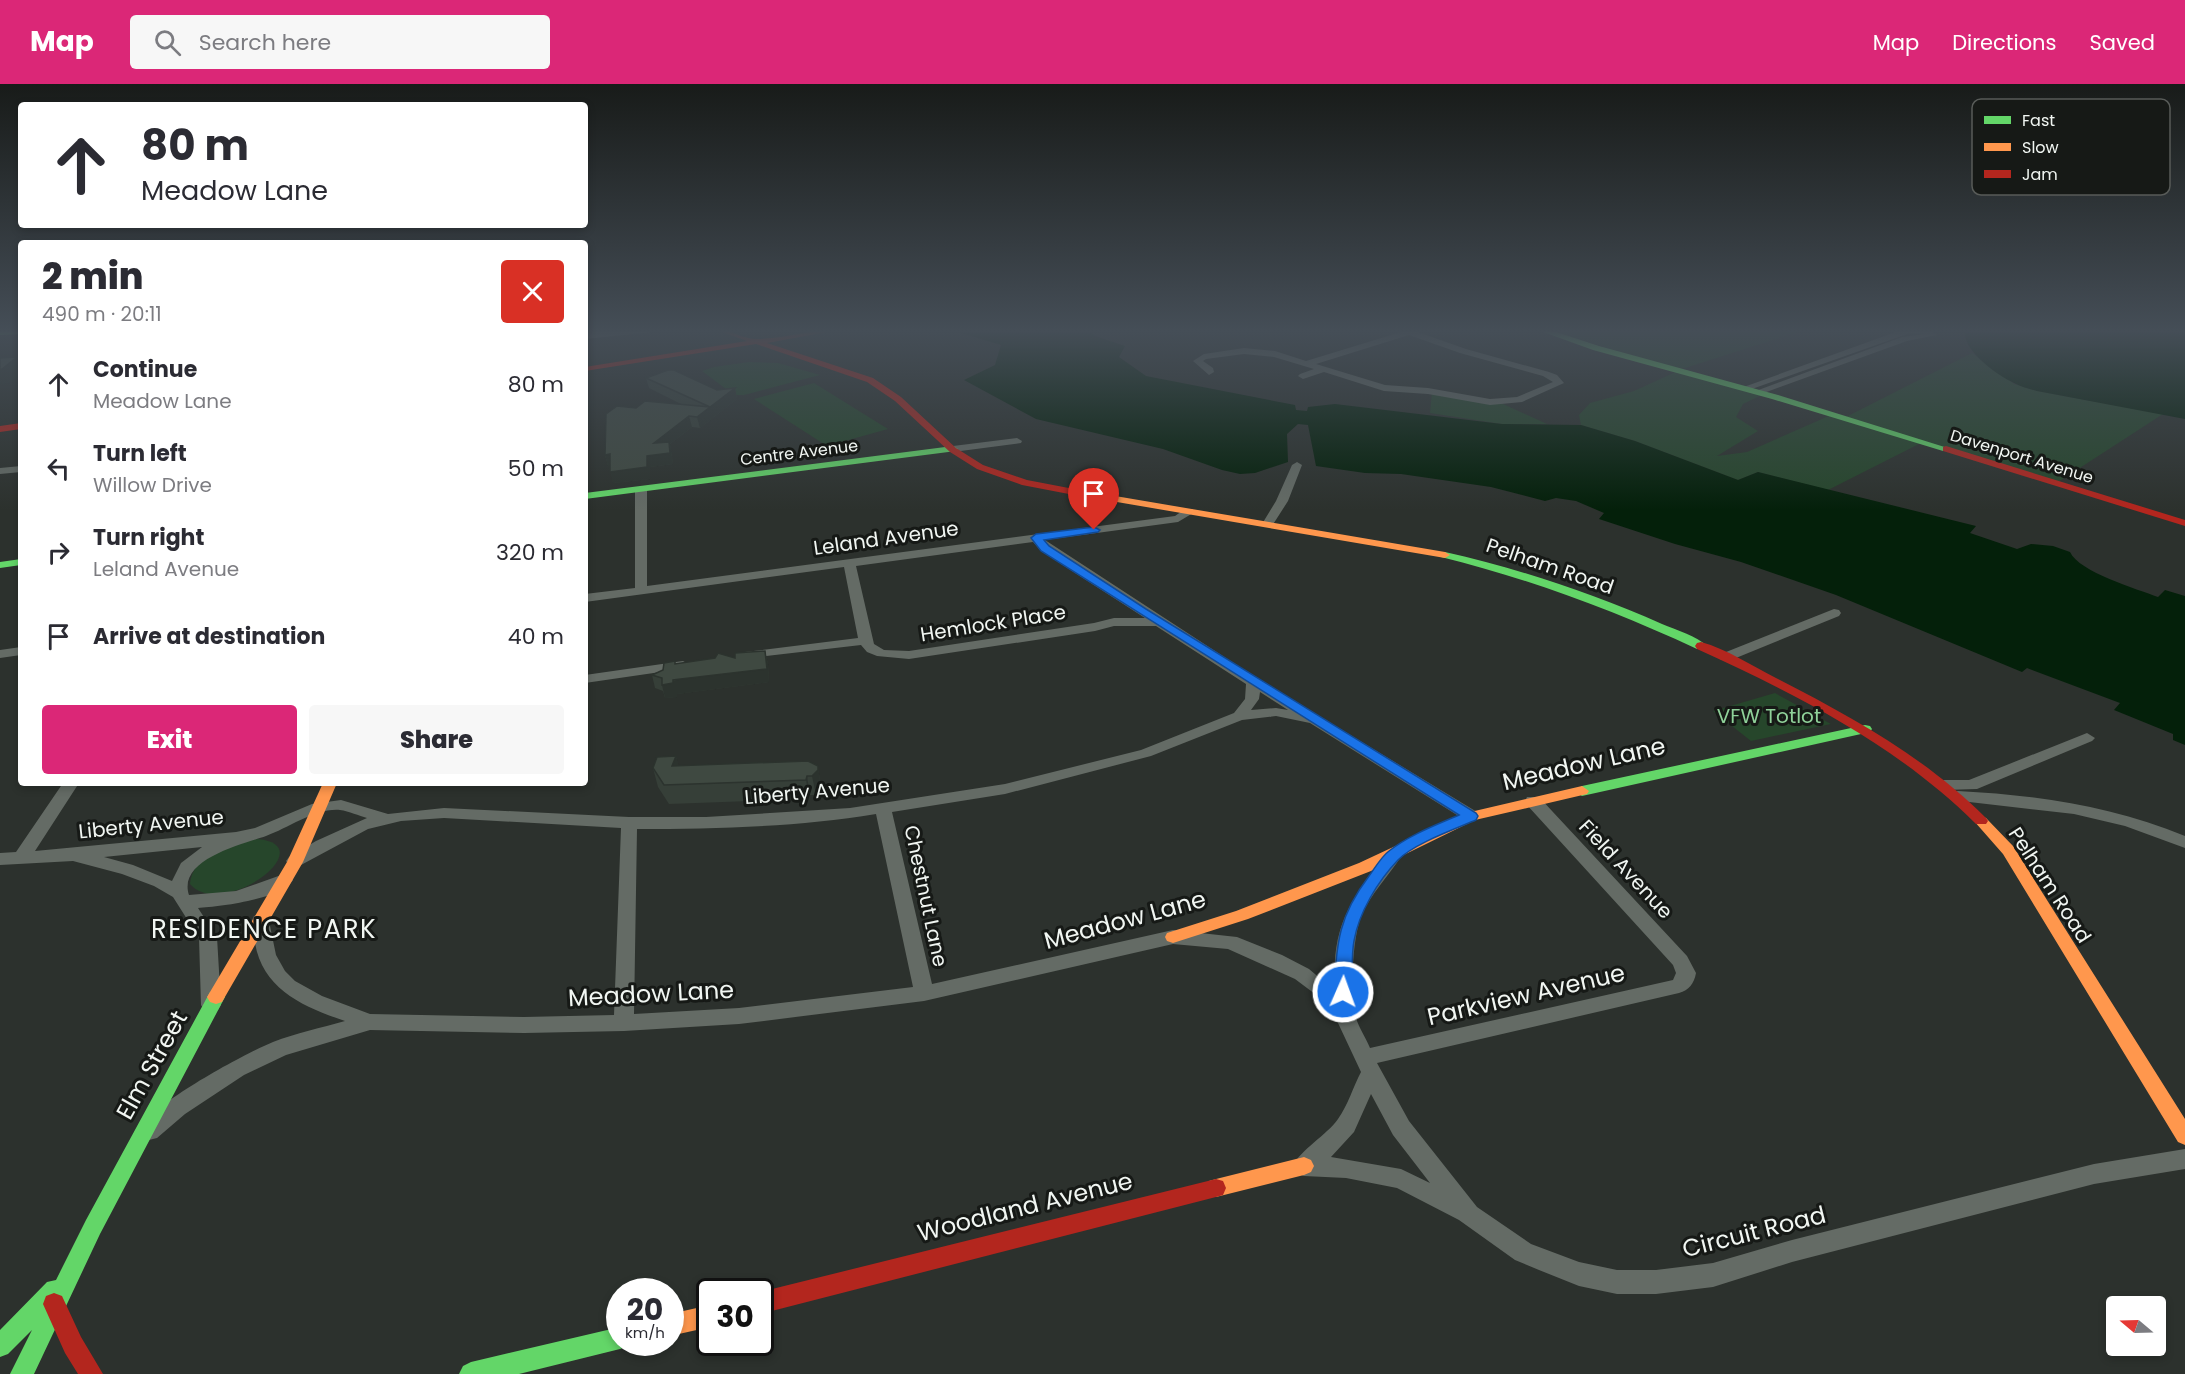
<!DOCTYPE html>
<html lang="en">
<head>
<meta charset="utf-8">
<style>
  :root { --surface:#fff; --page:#f7f7f7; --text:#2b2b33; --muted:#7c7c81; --accent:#db2777 }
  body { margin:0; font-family:Poppins,sans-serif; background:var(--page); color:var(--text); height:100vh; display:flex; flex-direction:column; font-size:22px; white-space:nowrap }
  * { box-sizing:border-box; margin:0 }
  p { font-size:20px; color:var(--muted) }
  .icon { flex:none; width:33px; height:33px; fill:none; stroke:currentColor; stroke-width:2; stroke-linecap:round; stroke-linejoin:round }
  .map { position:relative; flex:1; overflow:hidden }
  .sheet { position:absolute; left:18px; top:156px; width:570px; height:546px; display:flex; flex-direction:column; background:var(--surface); border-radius:6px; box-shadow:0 3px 9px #0003 }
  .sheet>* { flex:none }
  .banner { position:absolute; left:18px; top:18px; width:570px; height:126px; border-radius:6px; box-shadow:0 3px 9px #0003; background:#fff; color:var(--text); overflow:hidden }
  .needle { width:39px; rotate:289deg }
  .fabs { position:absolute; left:2106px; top:1212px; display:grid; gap:12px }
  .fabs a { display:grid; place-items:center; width:60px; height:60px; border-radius:6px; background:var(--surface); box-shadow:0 3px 9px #0003; font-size:30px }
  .speed { position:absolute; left:606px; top:1194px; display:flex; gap:12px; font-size:30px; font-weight:700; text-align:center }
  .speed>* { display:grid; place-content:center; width:78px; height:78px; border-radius:50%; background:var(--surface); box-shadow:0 3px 9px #0003; line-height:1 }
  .speed small { font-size:15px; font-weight:400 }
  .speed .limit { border:3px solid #111; border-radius:9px; background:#fff; color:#111 }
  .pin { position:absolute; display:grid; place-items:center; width:51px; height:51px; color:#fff; margin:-62px -26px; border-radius:50% 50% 50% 0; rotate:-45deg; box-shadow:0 0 6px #0007 }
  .pin .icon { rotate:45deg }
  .me { position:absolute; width:66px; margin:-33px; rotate:2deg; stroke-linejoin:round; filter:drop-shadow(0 0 4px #0008) }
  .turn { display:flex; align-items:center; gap:21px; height:126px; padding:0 24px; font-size:27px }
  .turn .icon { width:78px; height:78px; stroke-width:2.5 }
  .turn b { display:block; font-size:42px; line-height:51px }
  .round { display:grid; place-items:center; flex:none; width:63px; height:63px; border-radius:6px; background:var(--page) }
  .headline { display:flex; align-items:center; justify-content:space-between; height:102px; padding:0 24px }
  h1 { font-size:36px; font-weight:800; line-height:45px }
  .cta { display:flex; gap:12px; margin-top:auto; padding:12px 24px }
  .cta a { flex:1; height:69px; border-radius:6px; background:var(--accent); color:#fff; font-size:24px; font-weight:800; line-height:69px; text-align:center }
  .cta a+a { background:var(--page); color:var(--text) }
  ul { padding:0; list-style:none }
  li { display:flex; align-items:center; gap:18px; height:84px; padding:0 24px }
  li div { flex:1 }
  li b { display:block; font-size:22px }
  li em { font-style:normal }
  header { display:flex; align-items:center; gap:36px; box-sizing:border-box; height:84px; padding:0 30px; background:var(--accent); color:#fff }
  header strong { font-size:28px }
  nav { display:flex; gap:33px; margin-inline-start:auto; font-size:21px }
  .search { width:420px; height:54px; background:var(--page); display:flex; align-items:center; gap:15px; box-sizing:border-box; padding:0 21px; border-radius:6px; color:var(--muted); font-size:22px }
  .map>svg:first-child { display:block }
  .green { fill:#26462b }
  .water { fill:#04200a }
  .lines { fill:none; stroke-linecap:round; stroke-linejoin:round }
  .street { fill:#646b65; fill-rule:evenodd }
  .fast { fill:#63d668; fill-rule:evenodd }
  .slow { fill:#ff974d; fill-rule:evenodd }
  .jam { fill:#b3261e; fill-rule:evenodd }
  .wall { fill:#363f38 }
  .shaded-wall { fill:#2c332e }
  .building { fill:#3f4941; stroke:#2c332e; stroke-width:1.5 }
  .route { fill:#1a73e8; stroke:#114b97; stroke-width:1.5 }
  .labels { text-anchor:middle; stroke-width:6; stroke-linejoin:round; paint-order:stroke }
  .far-street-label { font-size:16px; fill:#f1f6f2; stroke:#161916 }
  .street-label { font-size:20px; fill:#f1f6f2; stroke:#161916 }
  .park-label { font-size:20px; fill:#8fd199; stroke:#161916 }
  .near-street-label { font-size:24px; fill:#f1f6f2; stroke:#161916 }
  .near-neighbourhood-label { font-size:26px; letter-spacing:1.5px; fill:#f1f6f2; stroke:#161916 }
  .key { fill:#161916; stroke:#585b58; stroke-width:1.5 }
  .key-label { font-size:16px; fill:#f1f6f2 }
</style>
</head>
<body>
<header>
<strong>Map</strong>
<div class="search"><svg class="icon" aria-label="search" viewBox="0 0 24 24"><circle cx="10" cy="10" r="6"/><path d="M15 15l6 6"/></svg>Search here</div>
<nav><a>Map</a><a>Directions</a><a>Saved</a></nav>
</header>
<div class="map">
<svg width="2185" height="1290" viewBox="0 0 2185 1290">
  <rect width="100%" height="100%" fill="#2c312d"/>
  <!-- green -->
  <g class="green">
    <polygon points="1545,245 1807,245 1682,285 1766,309 1743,320 1736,333 1758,347 1717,372 1747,368 1831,331 1842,335 1972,269 2014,300 2037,307 2163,330 2055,400 1921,359 1828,406 1758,388 1738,396 1635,357 1581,341 1579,331 1590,319 1634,307 1680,286"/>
    <polygon points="749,278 778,279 820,291 744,311 734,311 702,287 714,283"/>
    <polygon points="814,299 888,345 827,362 754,315"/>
    <polygon points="1432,308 1501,319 1547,340 1502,340 1430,329"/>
    <polygon points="1775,609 1831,640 1751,657 1713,627"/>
    <path d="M258,755C324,762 222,837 190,800C191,771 234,757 258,755Z"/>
  </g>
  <!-- water -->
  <g class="water">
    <path d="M948,245H1088L1095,252L1125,262L1119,273L1146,292L1295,321L1296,326L1307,327L1308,323L1335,320L1502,340L1581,341L1635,357L1738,396L1758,388L1976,442L1970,449L2017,465L2031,460L2053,462L2070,468C2079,488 2137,505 2158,513L2165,506L2185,512V661L2173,656V650L2114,626L2120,619L2027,584L2022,588L1836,511L1741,478L1675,460L1599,435L1604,429L1576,417L1556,414L1545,417L1491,403L1401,390L1365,389L1316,382L1308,341L1298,340L1287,350L1288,378L1255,389L1240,390L1222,386L1163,365L1036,335L964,296L995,281L1001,261Z"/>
    <path d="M1965,245H2185V335L2037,307C2030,305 2021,303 2014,299C1997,291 1961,266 1965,245Z"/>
  </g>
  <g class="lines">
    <!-- street -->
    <g class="street">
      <polygon points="628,245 657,245 653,248 585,255 585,249"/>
      <path d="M1397,245H1409L1466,265L1549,288L1557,291L1564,299L1522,318L1490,321L1428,310L1384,307L1324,288L1303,295L1298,292L1300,290L1314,285L1274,273L1244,270L1206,275L1203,277L1213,284L1214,288L1209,291L1193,277L1204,270L1244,264L1275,267L1306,277L1401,248ZM1409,251L1460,269L1543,292L1553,298L1517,313L1490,315L1428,304L1385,301L1316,280Z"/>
      <polygon points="1904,245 1927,245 1937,251 1907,257 1761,310 1753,308 1902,253 1924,250 1910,249 1749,306 1741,304"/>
      <polygon points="1017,354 1022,357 1021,359 953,368 948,365 953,362"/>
      <polygon points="1297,378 1302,381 1288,417 1272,442 1264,442 1262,440 1276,417 1292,381"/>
      <polygon points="21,382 21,388 0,390 0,384"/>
      <path d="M641,402L647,405V502L1175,432L1185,425H1193V429L1178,438L1045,456L1258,595L1477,728L1479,732L1477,736H1465L1310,639L1276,632L1242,636L1151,672L1005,710L892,728L932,900L1173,846L1237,853L1282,871L1309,885L1335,907C1331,841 1350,818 1387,767H1399L1402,771C1389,792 1370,810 1361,833C1352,856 1350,910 1356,934C1359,944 1366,954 1370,964L1673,896L1676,889L1673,881L1527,721L1525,717L1527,713H1539L1687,872L1696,889C1694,900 1689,906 1679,909L1377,979L1409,1037L1477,1123L1531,1160L1579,1178L1617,1186H1656L1713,1179L1792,1156L2094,1080L2185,1065V1085L2094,1100L1792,1178L1713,1203L1656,1210H1617L1579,1202L1539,1186L1515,1176L1459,1136L1397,1104L1346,1094L1304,1092L1296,1089L1293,1082C1300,1066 1327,1051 1338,1035C1348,1021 1353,1003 1361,988L1338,939L1315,910L1295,895L1228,865L1173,860L924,917L739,940L624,947L524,949L370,946L286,971L244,991L185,1030L157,1054L149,1056L141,1054L138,1047C151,1020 244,970 273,958C296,949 321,944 345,937C304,923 263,906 255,859C253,851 249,840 254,832L260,830L266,832L269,837L276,871L285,887L295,897L322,912L370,930L524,933L614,931L621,744L444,734L401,737L368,745L301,781H289L286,777L289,773L316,757L367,734C359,732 349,727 340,726C315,724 289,744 266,752C244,760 177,775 189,811L236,807L284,790L290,792L293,796C282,815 219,823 198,824L217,853L221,921L218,926L211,929L204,926L201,921L199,854L173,813L154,802L122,790L73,777L0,781V769L16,768L63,699H79L35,767L236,748L255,744L312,720L341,716L388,730L444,724L629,733H706L850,724L1005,700L1141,666L1234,629L1245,615L1246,600L1156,542H1114L1095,547L909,575L877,572L867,568L861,561L740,575L738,572L740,569L745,568L858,554L844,483L585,518V510L635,504V405ZM1033,458L1041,467L1145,534H1114L1094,539L909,567L884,566L874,560L856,482ZM1260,608L1288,626L1276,624L1251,626L1259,615ZM876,730L913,903L739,924L634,930L637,745C716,745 798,743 876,730ZM202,763L181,779L172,797L133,781L104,773ZM1371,1010L1393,1051L1430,1099L1401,1085L1331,1073L1354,1048Z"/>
      <polygon points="1834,525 1839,526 1841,529 1839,532 1731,576 1721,576 1719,573 1721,570"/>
      <polygon points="21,563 21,571 0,574 0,566"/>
      <polygon points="683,577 690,581 688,584 585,599 585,591"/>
      <polygon points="2087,649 2095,654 2092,657 1977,705 1944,706 1936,701 1944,696 1969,696"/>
      <path d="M1958,707C2036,711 2112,722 2185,752V764L2125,742L2074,730L1952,716L1950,712L1952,708Z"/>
    </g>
    <!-- fast -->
    <g class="fast">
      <polygon points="1535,245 1547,245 1599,262 1778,311 1951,365 1943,367 1772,315 1593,266"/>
      <polygon points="21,246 21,250 0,251 0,247"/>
      <polygon points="953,362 958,365 956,367 585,415 585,409"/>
      <path d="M1445,468C1520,485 1592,509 1662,540C1676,546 1697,552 1707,562L1705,565H1697C1613,526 1530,495 1441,473V469Z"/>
      <polygon points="21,475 21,481 0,484 0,478"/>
      <polygon points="1865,641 1870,642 1872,645 1870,648 1582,712 1575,707 1582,702"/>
      <polygon points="216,906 222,908 225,913 100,1150 34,1290 10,1290 32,1246 8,1270 0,1273 0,1246 47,1198 56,1196 86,1136 210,908"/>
      <polygon points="620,1243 620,1258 629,1258 628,1262 620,1265 519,1290 459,1290 463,1282 471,1278"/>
    </g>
    <!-- slow -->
    <g class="slow">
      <polygon points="1074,405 1445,468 1450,471 1445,474 1070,410 1069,408"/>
      <polygon points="323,699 337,699 303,778 222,918 216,920 210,918 207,913 210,908 287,778"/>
      <polygon points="1582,702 1589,707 1587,710 1475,736 1371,787 1248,835 1173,859 1167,857 1165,853 1167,849 1236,827 1359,779 1466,729"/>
      <polygon points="1981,732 1986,734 2013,762 2185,1035 2185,1061 2178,1058 2003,770 1974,737 1976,734"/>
      <polygon points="1304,1073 1311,1076 1314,1082 1311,1088 1304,1091 1216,1113 1209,1111 1206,1104 1209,1097 1216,1095"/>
      <polygon points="710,1221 710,1243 670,1252 670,1230"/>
    </g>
    <!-- jam -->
    <g class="jam">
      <path d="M714,245C730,245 744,256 759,255C787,254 814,245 843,245L767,259L873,294L901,313L956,364L983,381L1027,396L1074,405L1079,408L1074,411L1022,401L977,385L950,368L895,317L867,298L756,260L585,287V283L747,257Z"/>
      <polygon points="21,339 21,345 0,348 0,342"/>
      <polygon points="1946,362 2185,436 2185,442 1943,367 1943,363"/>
      <path d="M1701,558C1727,565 1752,582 1776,594C1852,633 1925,673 1986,734L1988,737L1986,740H1976C1898,662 1796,610 1697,565L1695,562L1697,559Z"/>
      <polygon points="1216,1095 1223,1097 1226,1104 1223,1111 1216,1113 760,1230 760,1208"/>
      <polygon points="54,1209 62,1212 81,1253 103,1290 78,1290 65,1269 43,1220 46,1212"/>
    </g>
  </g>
  <!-- wall -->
  <g class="wall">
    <polygon points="646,294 717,306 735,304 737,315 700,344 692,343 670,360 673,380 650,383 650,395 613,399 610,382 608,382 605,371 636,324 683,321 649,304"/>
    <polygon points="765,567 768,580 769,598 677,610 677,613 665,614 663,607 655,604 652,591 675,580 735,574"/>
    <polygon points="676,672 678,681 818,682 821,705 816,711 810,711 809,715 669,720 658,703 653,684"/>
  </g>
  <!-- shaded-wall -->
  <g class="shaded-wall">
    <polygon points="17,273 21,279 21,289 10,299 0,300 0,286"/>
    <polygon points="735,304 737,315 700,344 697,333"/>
    <polygon points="689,332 692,343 670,360 673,380 650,383 650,395 613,399 610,388 647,372 654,359"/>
    <polygon points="610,370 613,382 608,382 605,371"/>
    <polygon points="765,567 768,580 769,598 677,610 677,613 665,614 662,601"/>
    <polygon points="676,672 681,691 672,682"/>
    <polygon points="818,682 821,705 816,711 812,692"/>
    <polygon points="807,692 810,711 809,715 806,696"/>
  </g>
  <!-- building -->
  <g class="building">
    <polygon points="17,273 2,285 0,286 0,274"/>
    <polygon points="668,286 674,286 717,306 735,304 697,333 689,332 654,359 669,358 670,369 647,372 647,383 610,388 610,370 605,371 606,330 617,322 636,324 645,317 710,323 646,294"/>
    <polygon points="765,567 767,585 673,596 673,599 662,601 662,594 652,591 663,586 664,579 675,577 675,580 715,574 718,569 735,574 735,569"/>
    <polygon points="676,672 672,682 808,677 818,682 818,686 812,692 807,692 806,696 664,701 653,684 657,673"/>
  </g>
  <!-- sky -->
  <linearGradient id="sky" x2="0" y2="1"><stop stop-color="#181b19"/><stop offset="0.58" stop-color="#454e57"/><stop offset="1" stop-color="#454e57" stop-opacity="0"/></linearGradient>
  <rect width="2185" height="426" fill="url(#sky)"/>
  <!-- route -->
  <path class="route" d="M1094,443L1100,446L1098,448L1044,456L1049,462L1146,525L1476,729L1478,732L1476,736C1455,745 1413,760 1398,776C1378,797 1359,828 1354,857C1351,873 1353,891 1352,908L1349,913L1343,915L1337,913L1334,908C1337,858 1338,833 1369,792C1375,784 1381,773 1389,767C1409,751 1436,741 1459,731L1041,467L1031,454L1036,450Z"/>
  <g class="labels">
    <!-- far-street labels -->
    <g class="far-street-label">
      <text transform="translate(799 368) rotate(-7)" y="6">Centre Avenue</text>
      <text transform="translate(2022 372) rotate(17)" y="6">Davenport Avenue</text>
    </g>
    <!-- street labels -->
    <g class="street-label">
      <text transform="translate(886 454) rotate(-8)" y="7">Leland Avenue</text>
      <text transform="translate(1550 482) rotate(19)" y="7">Pelham Road</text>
      <text transform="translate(993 539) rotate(-9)" y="7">Hemlock Place</text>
      <text transform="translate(817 707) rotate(-5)" y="7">Liberty Avenue</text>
      <text transform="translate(151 740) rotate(-6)" y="7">Liberty Avenue</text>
      <text transform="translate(1626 785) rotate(47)" y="7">Field Avenue</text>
      <text transform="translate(2050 801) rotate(57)" y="7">Pelham Road</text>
      <text transform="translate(926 812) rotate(78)" y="7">Chestnut Lane</text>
    </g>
    <!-- park labels -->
    <g class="park-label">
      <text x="1769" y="639">VFW Totlot</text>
    </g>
    <!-- near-street labels -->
    <g class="near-street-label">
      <text transform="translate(1584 680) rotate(-13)" y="8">Meadow Lane</text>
      <text transform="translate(1125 836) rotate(-15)" y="8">Meadow Lane</text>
      <text transform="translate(651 910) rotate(-3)" y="8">Meadow Lane</text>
      <text transform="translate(1526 911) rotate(-13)" y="8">Parkview Avenue</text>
      <text transform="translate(152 981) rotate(-61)" y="8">Elm Street</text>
      <text transform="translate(1025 1123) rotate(-14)" y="8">Woodland Avenue</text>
      <text transform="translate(1754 1148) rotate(-14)" y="8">Circuit Road</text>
    </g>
    <!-- near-neighbourhood labels -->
    <g class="near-neighbourhood-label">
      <text x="264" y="854">RESIDENCE PARK</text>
    </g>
  </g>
  <!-- legend -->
  <rect x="1972" y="15" width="198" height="96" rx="9" class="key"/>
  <rect x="1984" y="32" width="27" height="8" fill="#63d668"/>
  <rect x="1984" y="59" width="27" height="8" fill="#ff974d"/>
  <rect x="1984" y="86" width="27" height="8" fill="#b3261e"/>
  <g class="key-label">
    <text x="2022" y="42">Fast</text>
    <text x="2022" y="69">Slow</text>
    <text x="2022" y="96">Jam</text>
  </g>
</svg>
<div class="fabs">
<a><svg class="needle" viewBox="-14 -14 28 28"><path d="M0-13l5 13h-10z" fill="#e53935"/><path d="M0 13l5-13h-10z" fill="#7c7c81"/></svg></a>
</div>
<div class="speed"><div>20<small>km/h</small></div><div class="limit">30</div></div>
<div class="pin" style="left:1094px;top:446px;background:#d93025"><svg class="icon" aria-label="arrive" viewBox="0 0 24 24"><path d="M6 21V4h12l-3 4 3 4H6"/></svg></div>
<svg class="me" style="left:1343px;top:908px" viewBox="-20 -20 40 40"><circle r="17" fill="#1a73e8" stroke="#fff" stroke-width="3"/><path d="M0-11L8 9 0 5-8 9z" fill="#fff"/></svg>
<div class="banner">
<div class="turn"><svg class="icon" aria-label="ahead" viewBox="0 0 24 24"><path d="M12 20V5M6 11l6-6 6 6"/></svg><div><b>80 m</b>Meadow Lane</div></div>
</div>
<section class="sheet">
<div class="headline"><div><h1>2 min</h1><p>490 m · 20:11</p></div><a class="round" style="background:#d93025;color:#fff"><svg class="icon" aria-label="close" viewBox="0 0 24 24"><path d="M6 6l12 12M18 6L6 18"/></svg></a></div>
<ul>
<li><svg class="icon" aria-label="ahead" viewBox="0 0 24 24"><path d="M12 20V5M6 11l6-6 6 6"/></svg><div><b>Continue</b><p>Meadow Lane</p></div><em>80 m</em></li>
<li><svg class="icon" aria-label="left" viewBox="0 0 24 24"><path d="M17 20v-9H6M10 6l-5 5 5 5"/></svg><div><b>Turn left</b><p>Willow Drive</p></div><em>50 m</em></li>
<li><svg class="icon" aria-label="right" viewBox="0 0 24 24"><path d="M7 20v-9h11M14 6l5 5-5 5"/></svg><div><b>Turn right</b><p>Leland Avenue</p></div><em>320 m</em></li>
<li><svg class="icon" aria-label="arrive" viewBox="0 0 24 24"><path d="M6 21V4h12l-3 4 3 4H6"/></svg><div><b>Arrive at destination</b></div><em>40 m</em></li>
</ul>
<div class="cta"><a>Exit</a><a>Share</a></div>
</section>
</div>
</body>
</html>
